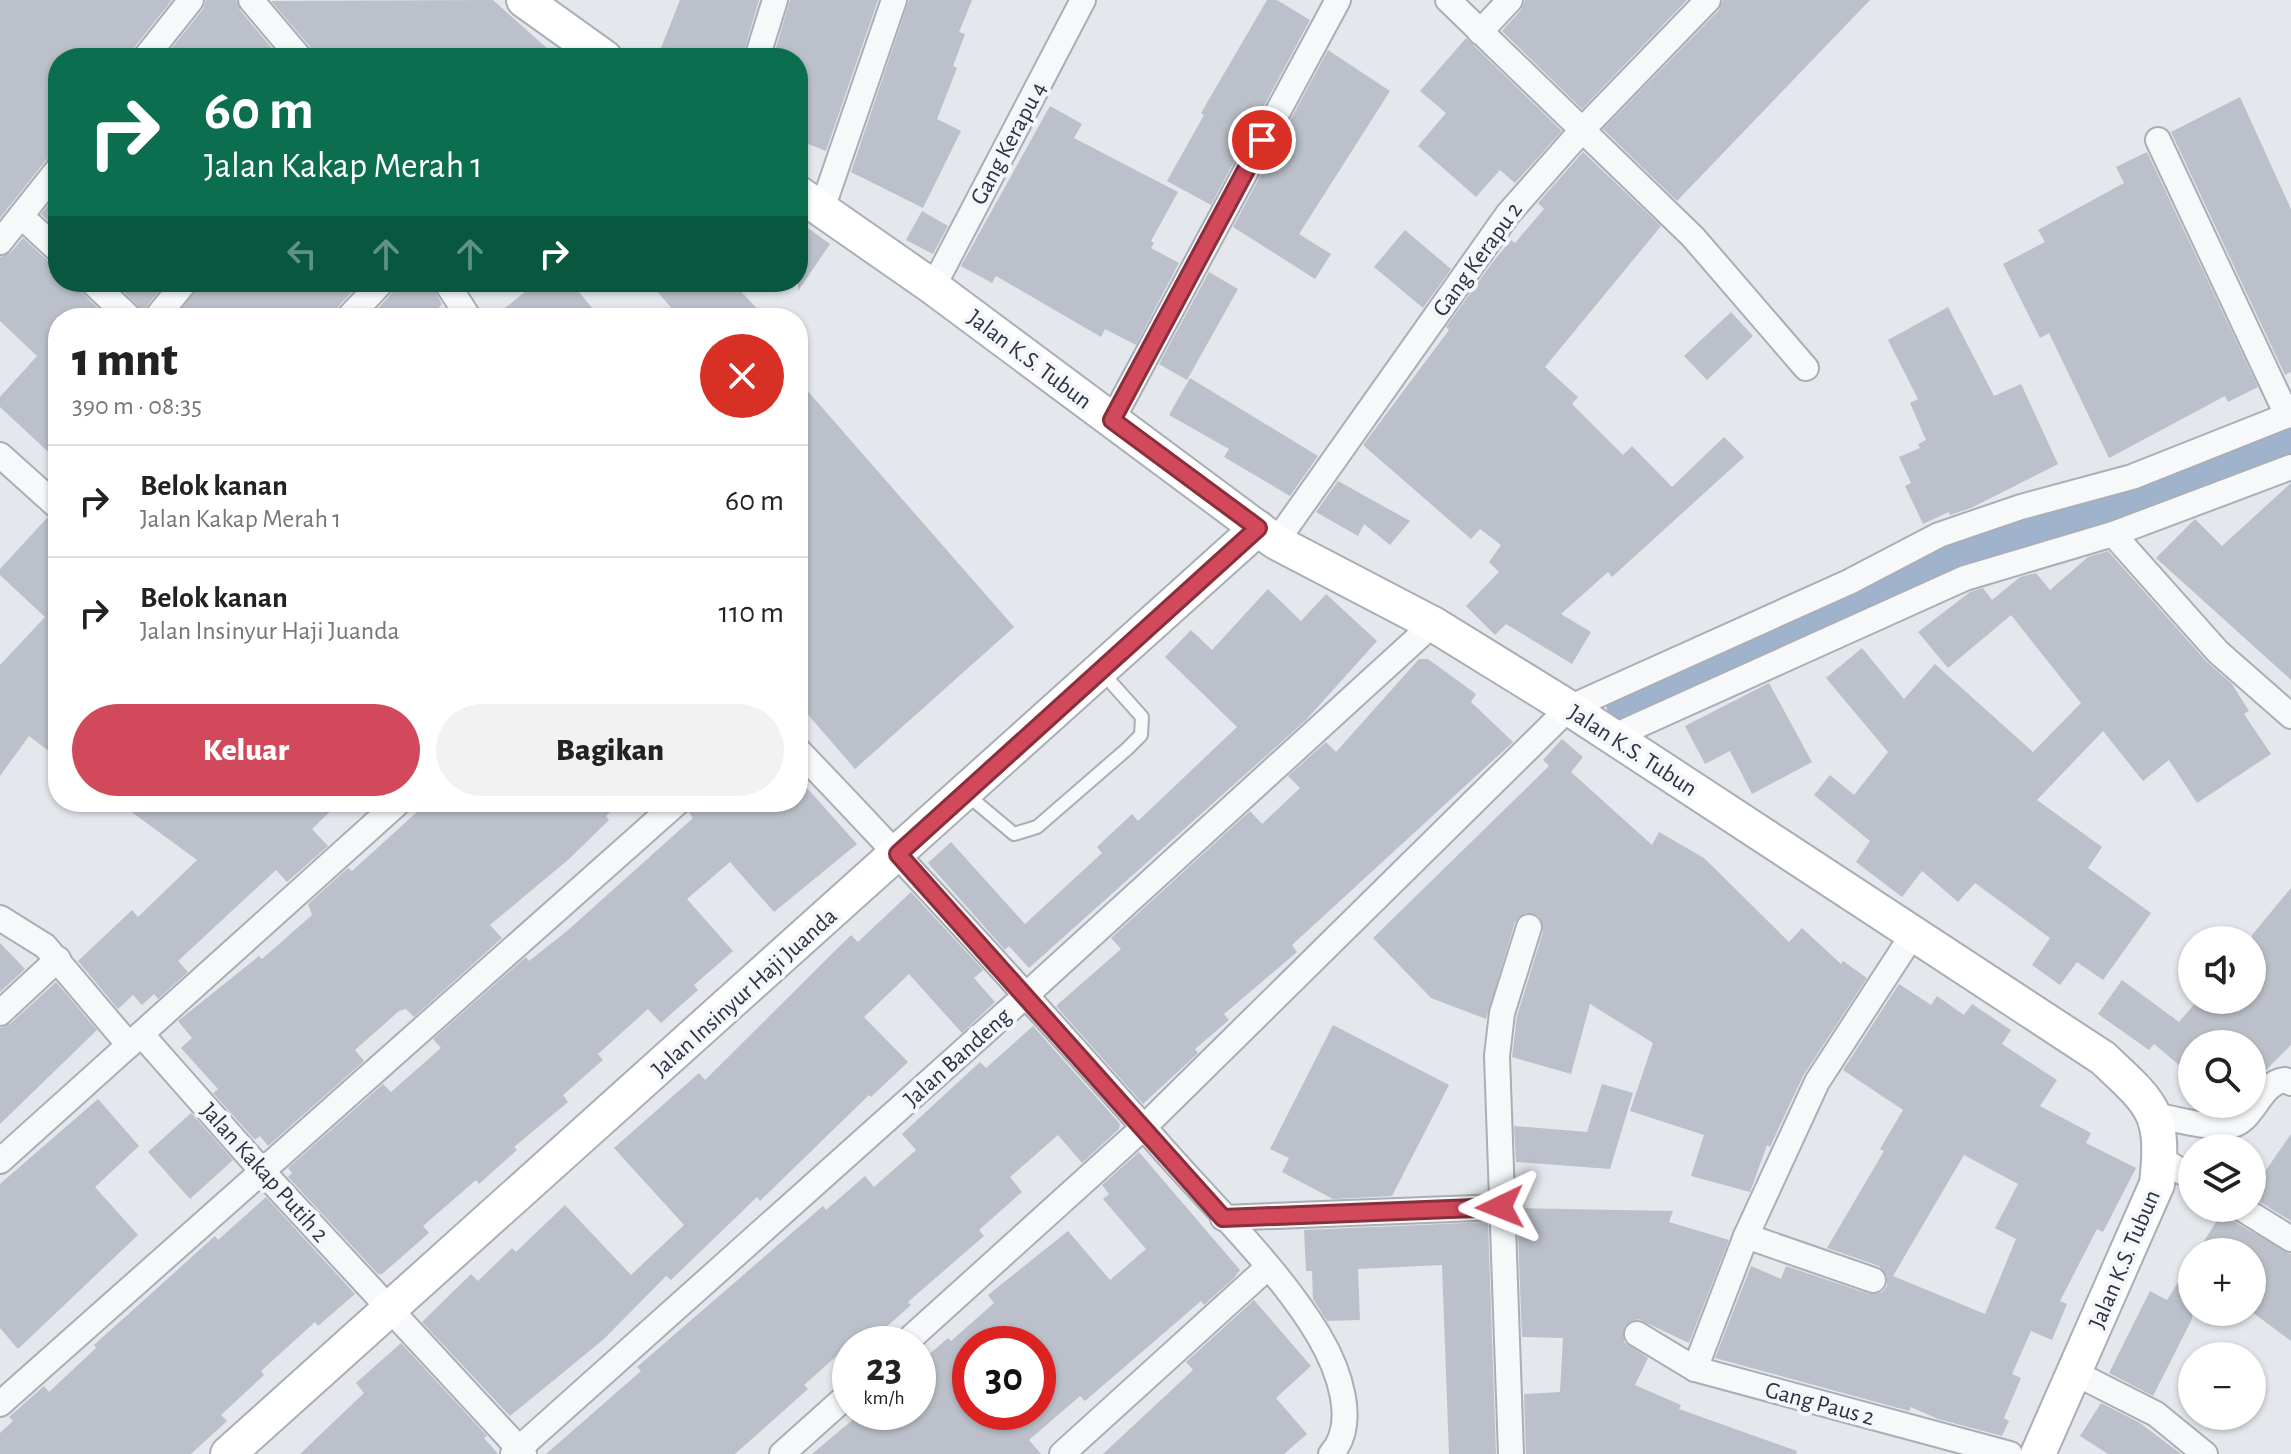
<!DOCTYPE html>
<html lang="id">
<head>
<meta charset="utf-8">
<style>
  :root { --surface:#fff; --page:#f2f2f2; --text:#222; --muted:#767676; --line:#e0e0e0; --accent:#d1495b }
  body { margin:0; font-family:"Alegreya Sans",sans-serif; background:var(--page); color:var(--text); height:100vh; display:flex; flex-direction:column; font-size:30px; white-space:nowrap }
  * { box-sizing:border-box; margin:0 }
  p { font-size:26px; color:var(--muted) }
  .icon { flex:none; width:44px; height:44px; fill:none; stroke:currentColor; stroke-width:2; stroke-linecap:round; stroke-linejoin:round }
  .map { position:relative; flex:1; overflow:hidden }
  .panel { position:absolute; left:48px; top:308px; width:760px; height:504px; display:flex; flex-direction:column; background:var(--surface); border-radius:32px; box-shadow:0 2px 6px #0004 }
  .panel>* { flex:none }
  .top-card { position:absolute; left:48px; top:48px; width:760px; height:244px; border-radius:32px; box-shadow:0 2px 6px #0004; background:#0b6e4f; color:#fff; overflow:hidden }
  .buttons { position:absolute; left:2178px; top:926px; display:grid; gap:16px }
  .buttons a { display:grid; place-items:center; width:88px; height:88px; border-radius:50%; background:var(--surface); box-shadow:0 2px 6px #0004; font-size:40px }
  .speed { position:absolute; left:832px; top:1326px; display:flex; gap:16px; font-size:40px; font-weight:700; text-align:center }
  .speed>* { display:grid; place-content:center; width:104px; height:104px; border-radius:50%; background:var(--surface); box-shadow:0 2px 6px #0004; line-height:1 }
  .speed small { font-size:20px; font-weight:400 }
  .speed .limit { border:12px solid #d22; background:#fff; color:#111 }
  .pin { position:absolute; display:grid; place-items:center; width:68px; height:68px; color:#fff; margin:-34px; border:4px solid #fff; border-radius:50%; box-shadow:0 2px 8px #0007 }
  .me { position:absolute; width:88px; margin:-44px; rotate:268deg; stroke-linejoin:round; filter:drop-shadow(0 0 6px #0008) }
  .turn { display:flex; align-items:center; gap:28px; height:168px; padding:0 24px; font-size:36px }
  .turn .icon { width:104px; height:104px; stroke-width:2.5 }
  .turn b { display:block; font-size:56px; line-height:68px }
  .lanes { display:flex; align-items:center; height:76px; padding:0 24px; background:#0003; justify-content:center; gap:40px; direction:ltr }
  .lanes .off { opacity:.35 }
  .round { display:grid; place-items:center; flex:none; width:84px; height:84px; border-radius:42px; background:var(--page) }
  .headline { display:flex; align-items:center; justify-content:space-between; height:136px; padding:0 24px }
  h1 { font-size:48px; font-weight:800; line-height:60px }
  .cta { display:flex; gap:16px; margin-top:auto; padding:16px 24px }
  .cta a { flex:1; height:92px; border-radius:48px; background:var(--accent); color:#fff; font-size:32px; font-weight:800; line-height:92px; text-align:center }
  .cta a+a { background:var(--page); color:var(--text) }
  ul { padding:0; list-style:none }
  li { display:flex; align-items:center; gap:24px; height:112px; padding:0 24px; border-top:2px solid var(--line) }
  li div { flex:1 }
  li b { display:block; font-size:30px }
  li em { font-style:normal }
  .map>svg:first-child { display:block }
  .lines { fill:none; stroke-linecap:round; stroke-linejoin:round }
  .river { stroke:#9fb4cc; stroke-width:54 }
  .building { fill:#bbc0ca; fill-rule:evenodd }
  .lane-casing { stroke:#a9aeb7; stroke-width:16 }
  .street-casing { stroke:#a9aeb7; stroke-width:28 }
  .secondary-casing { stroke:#a9aeb7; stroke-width:38 }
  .lane { stroke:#f7f8fa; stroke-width:12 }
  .street { stroke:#f7f8fa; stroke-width:24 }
  .secondary { stroke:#fff; stroke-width:34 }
  .route-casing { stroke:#882f3b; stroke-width:20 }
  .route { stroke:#d1495b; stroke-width:14 }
  .labels { text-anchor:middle; stroke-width:8; stroke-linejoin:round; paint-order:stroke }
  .street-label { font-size:24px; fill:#2b3445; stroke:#f4f6f9 }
</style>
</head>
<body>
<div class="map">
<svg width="2291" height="1454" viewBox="0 0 2291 1454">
  <rect width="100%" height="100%" fill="#e4e7ec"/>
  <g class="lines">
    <!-- river -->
    <polyline class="river" points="1633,703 1949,555 2119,507 2291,439"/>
  </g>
  <!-- building -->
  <g class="building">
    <polygon points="0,0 172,0 133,49 130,58 58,58 58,154 46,160 0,218"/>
    <polygon points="206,0 236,0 240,10 280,58 164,58 203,9"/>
    <polygon points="493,0 558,58 315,58 311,48 271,1"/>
    <polygon points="680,0 759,0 742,58 687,58 661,48"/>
    <polygon points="790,0 878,0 826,151 798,140 798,58 773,58"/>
    <polygon points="909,0 972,0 959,32 965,34 953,66 957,68 937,119 961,131 923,208 851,172"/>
    <polygon points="1267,0 1277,0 1310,20 1211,205 1167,181 1204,115 1201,113"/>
    <polygon points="1525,0 1687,0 1582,109 1502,31 1521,10"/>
    <polygon points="1723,0 1870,0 1677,201 1603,129 1719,10"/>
    <polygon points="1466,38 1562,131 1515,183 1500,170 1476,197 1418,146 1446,113 1420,91"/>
    <polygon points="1328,50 1390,91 1299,234 1331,254 1315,279 1233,227"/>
    <polygon points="2240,97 2291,209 2291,372 2285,375 2171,132"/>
    <polygon points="1050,106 1082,124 1074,138 1178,192 1151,241 1154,243 1151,248 1179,263 1136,345 1105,329 1101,337 996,276 992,283 961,266"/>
    <polygon points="1583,152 1661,226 1545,367 1578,397 1572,404 1623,455 1632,446 1672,487 1724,437 1744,457 1612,577 1608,572 1561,614 1591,632 1572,664 1506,624 1495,635 1466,606 1499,572 1489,562 1501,545 1480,529 1471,539 1363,445 1449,330 1446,327 1492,263 1511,240 1515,243 1544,209 1538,203"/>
    <polygon points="2147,152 2258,387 2228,402 2225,396 2109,458 2049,333 2040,338 2003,264 2045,242 2038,230 2124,183 2116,167"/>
    <polygon points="58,193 58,230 41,214"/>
    <polygon points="922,211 948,226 933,254 906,240"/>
    <polygon points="798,221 830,244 798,291"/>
    <polygon points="1405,230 1451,269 1423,308 1374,267"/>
    <polygon points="23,238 48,261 58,265 58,282 77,282 82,293 100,310 93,318 58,318 58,461 0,407 0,397 37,356 0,321 0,257 11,252"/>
    <polygon points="1209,272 1238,289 1187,380 1159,364"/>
    <polygon points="114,282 166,282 143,311"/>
    <polygon points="200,282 361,282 337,308 333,318 175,318"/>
    <polygon points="397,282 430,282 442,304 429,318 369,318 393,292"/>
    <polygon points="537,282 571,282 600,318 493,318"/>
    <polygon points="649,282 732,282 766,318 680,318"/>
    <polygon points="1948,307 1994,396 2021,384 2058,464 1971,508 1950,515 1949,512 1923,524 1905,486 1911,483 1899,457 1920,448 1918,444 1926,440 1910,403 1918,399 1888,340"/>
    <polygon points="1731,312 1753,336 1707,380 1684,356"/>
    <polygon points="1190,378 1318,456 1290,496 1224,457 1229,449 1169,415"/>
    <polygon points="798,380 1014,627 855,769 798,703"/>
    <polygon points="1338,481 1410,521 1390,545 1364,524 1358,536 1316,512"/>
    <polygon points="2291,483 2291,680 2156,558 2195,519 2222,546"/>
    <polygon points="47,518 58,522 58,758 29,736 0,776 0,665 45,617 0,575 0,569"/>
    <polygon points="2108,551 2207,662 2232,684 2249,711 2244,714 2271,754 2197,803 2169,760 2143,781 2103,731 2037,800 2102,847 2088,868 2151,913 2103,980 2077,962 2060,985 2032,965 2050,938 1975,883 1958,902 1922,871 1902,897 1856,862 1870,841 1814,795 1830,775 1854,795 1888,752 1826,678 1862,648 1904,699 1935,664 2033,752 2081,703 2011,615 1948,668 1918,632 1970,592 1983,588 1992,600 2020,577 2036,573 2050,590 2088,557"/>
    <polygon points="1268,589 1301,621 1326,594 1377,641 1306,720 1029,968 1009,946 1005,950 928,863 951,842 1025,924 1102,853 1097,847 1132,814 1138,821 1237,727 1165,657 1191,630 1212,650"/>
    <polygon points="1419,659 1428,659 1476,694 1471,702 1513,742 1292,945 1297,952 1224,1014 1229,1020 1195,1049 1198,1053 1143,1104 1056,1006 1121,949 1111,938 1250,811 1262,824 1300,788 1288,776 1326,742 1336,752"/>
    <polygon points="1769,683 1812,762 1752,794 1730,751 1705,764 1685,726"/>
    <polygon points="1562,739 1583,757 1571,772 1652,845 1659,832 1704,858 1789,942 1802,928 1841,964 1843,961 1867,978 1803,1076 1770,1147 1767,1145 1750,1192 1691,1176 1704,1135 1630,1111 1653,1043 1590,1004 1571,1074 1512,1057 1517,1016 1543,932 1539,916 1525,913 1515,922 1486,1019 1431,998 1373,938 1549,766 1543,760"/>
    <polygon points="798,778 857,844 774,912 730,862 687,899 733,951 694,985 698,990 661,1023 648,1009 598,1054 603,1060 563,1095 568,1102 514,1147 517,1150 479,1184 476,1180 423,1226 429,1233 382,1274 378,1274 288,1177 292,1173 288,1168 383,1084 391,1092 441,1048 433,1039 526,957 529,961 567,931 693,818 689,812 693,802 798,802"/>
    <polygon points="118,802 340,802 312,829 328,846 287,882 276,870 178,961 188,972 158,999 154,994 142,1005 133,995 118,1009 78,961 132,910 138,917 197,860"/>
    <polygon points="428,802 621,802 606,816 609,820 569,859 490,925 502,938 414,1017 406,1009 399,1011 355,1050 364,1061 268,1146 260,1136 255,1140 213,1093 218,1089 181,1048 192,1038 178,1021 259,956 262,959 312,915 308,904 348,868 352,871"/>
    <polygon points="2291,888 2291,1045 2252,1084 2252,1044 2192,1044 2192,1076 2154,1044 2149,1050 2098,1014 2122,980 2179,1022 2198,1000 2252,1000 2252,935"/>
    <polygon points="911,892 983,970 974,978 995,1002 962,1033 909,974 864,1017 908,1062 871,1097 869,1095 760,1201 757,1197 671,1280 666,1276 604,1339 510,1416 422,1322 471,1274 478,1281 512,1248 516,1252 565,1205 631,1275 684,1225 614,1148 699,1073 705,1080 851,935 858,942"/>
    <polygon points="0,943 25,969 0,992"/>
    <polygon points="56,982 97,1030 0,1124 0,1028 10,1024"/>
    <path d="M1899,984L1931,1005L1937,996L1964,1015L1972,1004L2011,1030L2002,1044L2057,1080L2040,1106L2091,1133L2086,1143L2136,1168L2103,1232L2097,1229L2060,1301L2067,1304L2052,1340L2031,1331L2012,1374L2021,1378L2004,1418L2009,1421L2002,1436L1938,1419L1911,1407L1909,1411L1715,1358L1751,1266L1781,1279L1786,1266L1869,1294L1882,1292L1887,1286V1276L1879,1266L1827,1248L1884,1151L1880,1149L1903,1110L1843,1070ZM1964,1155L2018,1184L1995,1228L2016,1239L1985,1314L1893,1276Z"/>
    <polygon points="1333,1025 1449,1085 1392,1196 1333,1199 1282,1172 1289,1158 1270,1149"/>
    <polygon points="1033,1026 1120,1124 1119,1129 1082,1163 1058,1135 1010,1177 1022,1192 979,1230 984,1236 908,1302 911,1305 876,1336 864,1333 850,1344 804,1385 808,1389 735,1454 546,1454 641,1371 637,1367 823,1206 826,1210 865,1176 874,1187 916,1150 902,1134 980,1062 986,1068"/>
    <polygon points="1602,1084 1633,1093 1610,1169 1516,1162 1514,1126 1587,1132"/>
    <polygon points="98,1099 139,1146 95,1187 138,1235 18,1349 0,1328 0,1184"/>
    <polygon points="191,1113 233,1160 190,1199 148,1152"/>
    <polygon points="2291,1134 2291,1221 2252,1197 2252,1160 2266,1170"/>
    <path d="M1139,1152L1240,1270L1234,1278L1204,1305L1201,1301L1085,1401L1080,1396L1029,1440L1041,1454H812L862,1412H918V1364L948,1338L951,1341L994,1303L988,1295L1068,1231L1110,1280L1146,1249L1103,1199L1109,1194L1102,1185ZM970,1344H1038V1412H970Z"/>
    <polygon points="266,1197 355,1294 318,1326 315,1322 261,1371 264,1375 221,1415 227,1421 191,1454 0,1454 0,1433 13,1421 9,1417 44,1386 49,1392 96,1348 94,1345 215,1236 218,1240"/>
    <polygon points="1517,1208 1673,1211 1669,1222 1729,1240 1689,1343 1638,1319 1625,1326 1624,1342 1648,1358 1635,1385 1681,1405 1679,1409 1797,1451 1796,1454 1526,1454 1524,1394 1560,1392 1563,1338 1522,1337"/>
    <polygon points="2225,1208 2233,1221 2291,1254 2291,1341 2252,1312 2252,1252 2197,1252"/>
    <polygon points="1488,1222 1496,1454 1449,1454 1442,1265 1358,1269 1360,1320 1327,1321 1313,1299 1312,1271 1306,1271 1304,1230"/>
    <polygon points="2192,1260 2192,1319 2153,1396 2109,1373 2150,1291 2167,1300"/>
    <polygon points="1254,1300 1311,1366 1276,1398 1307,1434 1284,1454 1103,1454 1193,1370 1186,1362"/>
    <polygon points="401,1343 487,1436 484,1438 498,1454 300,1454 364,1393 356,1383"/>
    <polygon points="2101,1403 2140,1423 2181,1454 2108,1454 2080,1436"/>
  </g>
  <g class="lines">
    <defs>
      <polyline id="lane" points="965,793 1014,834 1037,827 1127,749 1141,735 1142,717 1100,670"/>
      <g id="street">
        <polyline points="251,0 300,58"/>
        <polyline points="1448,0 1693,237 1806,368"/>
        <polyline points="1480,32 1510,0"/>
        <polyline points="145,58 191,0"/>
        <polyline points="757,58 775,0"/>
        <polyline points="2158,140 2287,415"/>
        <polyline points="822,209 894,0"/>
        <polyline points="21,216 58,250"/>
        <polyline points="0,242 58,169"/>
        <polyline points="92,282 130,318"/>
        <polyline points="446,282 469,318"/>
        <polyline points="933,287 1083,0"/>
        <polyline points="156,318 185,282"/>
        <polyline points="348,318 382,282"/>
        <polyline points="1112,420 1338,0"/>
        <polyline points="0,455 58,507"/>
        <polyline points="2113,534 2218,652 2291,716"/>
        <polyline points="1276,542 1508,214 1583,129 1708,0"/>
        <polyline points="1612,737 1965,578 2113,534 2291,467"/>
        <path d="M798,750C923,880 1044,1014 1163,1149C1214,1207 1279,1269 1319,1336C1338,1368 1359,1423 1331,1454"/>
        <polyline points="0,918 45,946 129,1045"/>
        <polyline points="0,1013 58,959"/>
        <polyline points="142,1035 263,1172 524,1454"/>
        <path d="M2157,1116C2178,1119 2205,1128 2227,1126C2254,1125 2258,1083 2285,1080L2291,1083"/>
        <polyline points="2160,1158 2192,1178"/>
        <polyline points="0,1161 399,802"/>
        <polyline points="2241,1208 2291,1239"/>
        <polyline points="1223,1218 1500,1207"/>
        <polyline points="1746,1236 1873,1280"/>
        <polyline points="1637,1334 1695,1369 2010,1454"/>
        <polyline points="904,1344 1144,1127 1569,708 1849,582 1939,535 2021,507 2132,477 2291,414"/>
        <polyline points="1695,1369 1746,1236 1817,1082 1913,934"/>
        <polyline points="2075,1373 2156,1414 2205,1454"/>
        <polyline points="0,1404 678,802"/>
        <polyline points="513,1454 1025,996 1433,624"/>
        <polyline points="782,1454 850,1393"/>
        <polyline points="1062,1454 1267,1268"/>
        <polyline points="1511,1454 1497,1056 1502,1013 1529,927"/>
      </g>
      <g id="secondary">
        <polyline points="524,0 605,58"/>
        <path d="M798,193L933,287L1276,542L1433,624L1569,708L2103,1058C2153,1105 2165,1112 2157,1184L2038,1454"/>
        <polyline points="228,1454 1258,528"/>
      </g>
    </defs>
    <!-- lane casing -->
    <use href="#lane" class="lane-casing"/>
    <!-- street casing -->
    <use href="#street" class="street-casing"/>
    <!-- secondary casing -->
    <use href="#secondary" class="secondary-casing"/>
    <!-- lane -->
    <use href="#lane" class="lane"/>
    <!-- street -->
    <use href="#street" class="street"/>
    <!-- secondary -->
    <use href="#secondary" class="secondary"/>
  </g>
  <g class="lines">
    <defs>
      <polyline id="route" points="1262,140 1112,420 1258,528 898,854 1223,1218 1500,1207"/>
    </defs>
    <!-- route casing -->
    <use href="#route" class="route-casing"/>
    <!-- route -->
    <use href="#route" class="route"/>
  </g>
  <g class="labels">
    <!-- street labels -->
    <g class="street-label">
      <text transform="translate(1008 143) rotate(-62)" y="8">Gang Kerapu 4</text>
      <text transform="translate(1477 259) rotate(-54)" y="8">Gang Kerapu 2</text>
      <text transform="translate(1030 359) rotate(37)" y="8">Jalan K.S. Tubun</text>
      <text transform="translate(1633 750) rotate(33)" y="8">Jalan K.S. Tubun</text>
      <text transform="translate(744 992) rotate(-42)" y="8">Jalan Insinyur Haji Juanda</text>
      <text transform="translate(957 1057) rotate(-42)" y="8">Jalan Bandeng</text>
      <text transform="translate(265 1172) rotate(48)" y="8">Jalan Kakap Putih 2</text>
      <text transform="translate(2124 1259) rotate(-67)" y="8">Jalan K.S. Tubun</text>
      <text transform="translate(1820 1403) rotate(15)" y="8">Gang Paus 2</text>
    </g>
  </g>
</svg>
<div class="buttons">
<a><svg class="icon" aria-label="sound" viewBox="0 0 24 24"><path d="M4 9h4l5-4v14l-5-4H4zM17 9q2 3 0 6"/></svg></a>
<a><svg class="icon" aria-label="search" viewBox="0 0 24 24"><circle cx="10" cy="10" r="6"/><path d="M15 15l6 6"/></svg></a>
<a><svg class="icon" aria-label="layers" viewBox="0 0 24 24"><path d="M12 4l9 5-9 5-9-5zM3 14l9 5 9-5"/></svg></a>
<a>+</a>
<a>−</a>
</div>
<div class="speed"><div>23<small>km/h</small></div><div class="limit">30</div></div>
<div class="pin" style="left:1262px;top:140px;background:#d93025"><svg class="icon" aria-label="arrive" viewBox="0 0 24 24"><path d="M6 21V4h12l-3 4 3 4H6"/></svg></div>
<svg class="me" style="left:1500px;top:1207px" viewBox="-20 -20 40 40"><path d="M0-17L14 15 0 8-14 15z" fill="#d1495b" stroke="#fff" stroke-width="4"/></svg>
<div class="top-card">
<div class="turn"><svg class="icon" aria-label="right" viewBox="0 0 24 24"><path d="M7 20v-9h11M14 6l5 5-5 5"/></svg><div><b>60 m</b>Jalan Kakap Merah 1</div></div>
<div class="lanes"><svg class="icon off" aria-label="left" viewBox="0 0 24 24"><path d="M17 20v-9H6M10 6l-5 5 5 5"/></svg><svg class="icon off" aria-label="ahead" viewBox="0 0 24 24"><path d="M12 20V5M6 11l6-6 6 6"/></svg><svg class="icon off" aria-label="ahead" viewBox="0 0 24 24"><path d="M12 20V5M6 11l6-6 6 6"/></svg><svg class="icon" aria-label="right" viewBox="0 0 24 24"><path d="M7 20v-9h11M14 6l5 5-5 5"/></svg></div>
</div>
<section class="panel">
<div class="headline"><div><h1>1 mnt</h1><p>390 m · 08:35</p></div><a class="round" style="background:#d93025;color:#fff"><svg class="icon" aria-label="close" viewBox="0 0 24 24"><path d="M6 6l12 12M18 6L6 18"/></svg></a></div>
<ul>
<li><svg class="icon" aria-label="right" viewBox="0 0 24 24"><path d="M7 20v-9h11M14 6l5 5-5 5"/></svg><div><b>Belok kanan</b><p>Jalan Kakap Merah 1</p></div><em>60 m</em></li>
<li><svg class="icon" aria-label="right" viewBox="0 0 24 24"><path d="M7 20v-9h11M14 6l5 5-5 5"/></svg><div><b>Belok kanan</b><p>Jalan Insinyur Haji Juanda</p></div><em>110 m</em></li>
</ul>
<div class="cta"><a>Keluar</a><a>Bagikan</a></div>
</section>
</div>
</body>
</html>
